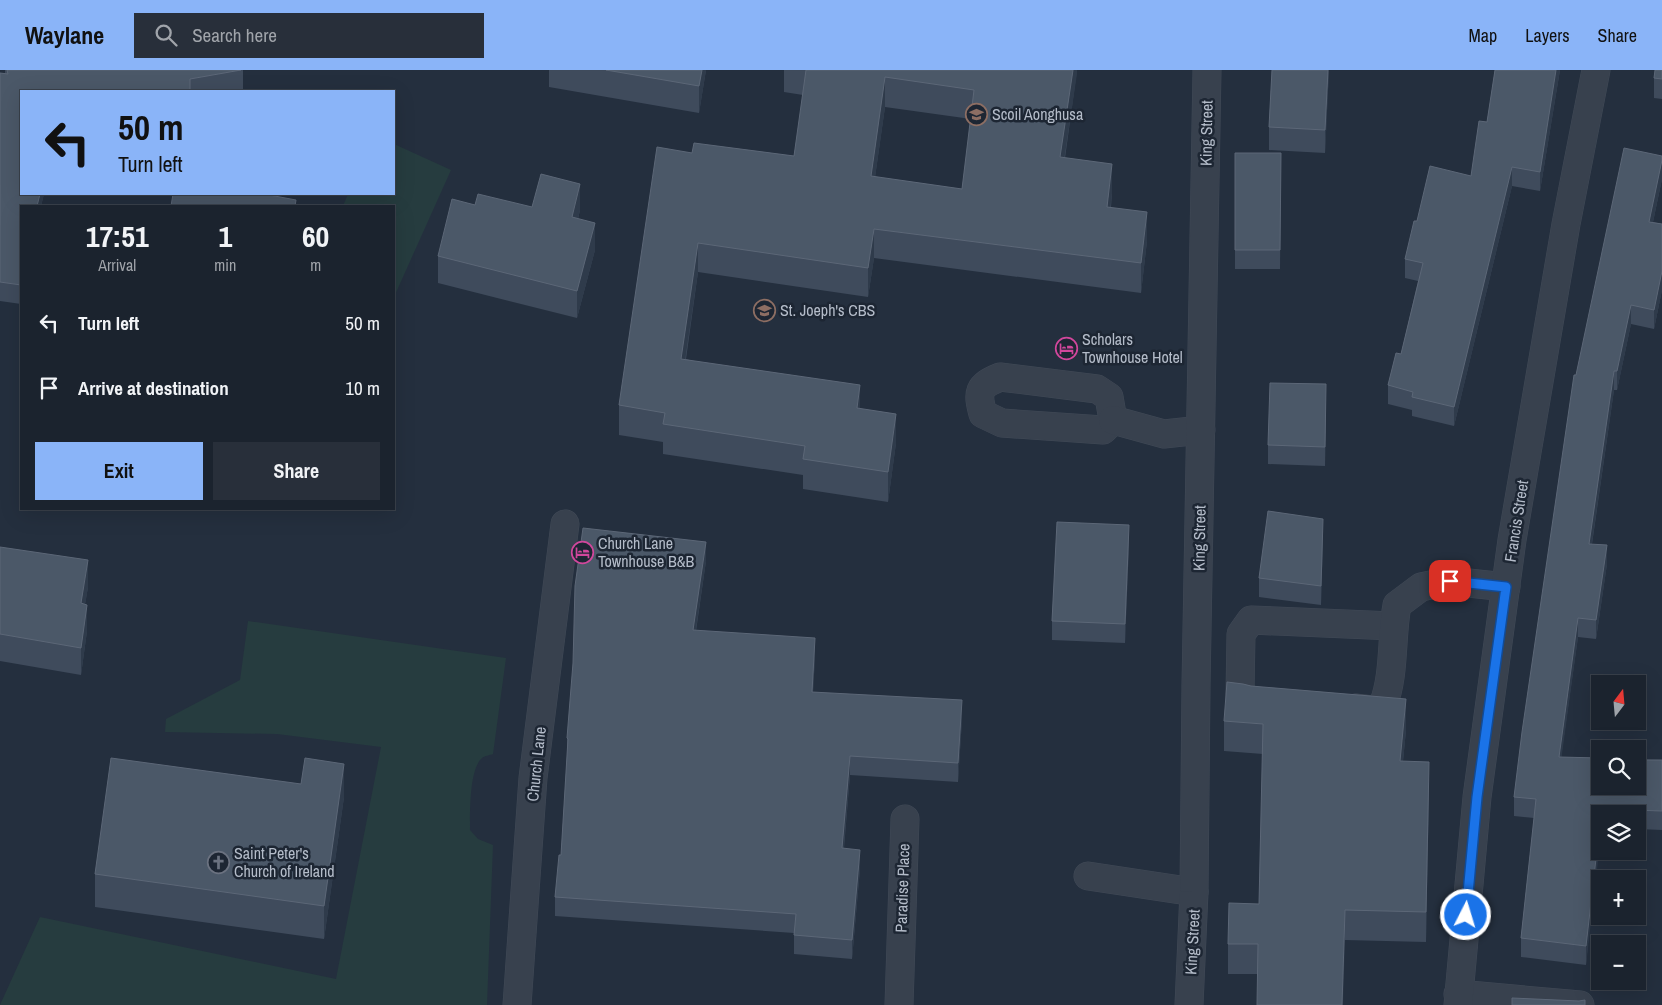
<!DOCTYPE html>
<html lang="en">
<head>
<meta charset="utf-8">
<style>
  :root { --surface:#1b232e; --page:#282f3a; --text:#f1f3f6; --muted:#a0a4aa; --line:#39404a; --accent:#8ab4f8 }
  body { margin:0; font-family:"Archivo Narrow",sans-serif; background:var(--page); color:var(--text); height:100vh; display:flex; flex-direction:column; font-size:19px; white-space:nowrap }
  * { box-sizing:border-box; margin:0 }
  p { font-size:16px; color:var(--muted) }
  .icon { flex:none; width:28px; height:28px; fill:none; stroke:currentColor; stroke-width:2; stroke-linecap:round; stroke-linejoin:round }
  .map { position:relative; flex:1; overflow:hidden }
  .side { position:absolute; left:20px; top:135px; width:375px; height:305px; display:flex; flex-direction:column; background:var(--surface); border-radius:0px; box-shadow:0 5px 20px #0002,0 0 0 1px var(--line) }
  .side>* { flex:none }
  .guide { position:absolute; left:20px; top:20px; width:375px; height:105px; border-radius:0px; box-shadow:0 5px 20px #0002,0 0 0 1px var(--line); background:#8ab4f8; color:#111; overflow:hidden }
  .needle { width:32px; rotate:16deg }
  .tools { position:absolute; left:1591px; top:605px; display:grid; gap:10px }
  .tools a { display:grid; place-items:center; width:55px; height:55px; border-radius:0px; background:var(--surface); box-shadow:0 5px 20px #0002,0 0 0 1px var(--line); font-size:25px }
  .pin { position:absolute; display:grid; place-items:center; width:42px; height:42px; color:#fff; margin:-21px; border-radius:10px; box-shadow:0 2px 8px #0006 }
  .me { position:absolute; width:55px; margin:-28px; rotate:5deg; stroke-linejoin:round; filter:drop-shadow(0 0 4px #0008) }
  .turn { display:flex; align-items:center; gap:18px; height:105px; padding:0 15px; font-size:22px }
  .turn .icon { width:65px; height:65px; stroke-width:2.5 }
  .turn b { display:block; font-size:35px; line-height:42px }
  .eta { display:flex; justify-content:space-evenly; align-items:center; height:85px; text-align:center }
  .eta b { font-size:30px; font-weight:700; line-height:35px }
  .action { display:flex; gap:10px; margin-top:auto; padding:10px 15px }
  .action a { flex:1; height:58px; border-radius:0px; background:var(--accent); color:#111; font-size:20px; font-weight:700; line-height:58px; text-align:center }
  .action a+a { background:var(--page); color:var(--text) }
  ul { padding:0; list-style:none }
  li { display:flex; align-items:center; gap:15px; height:65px; padding:0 15px }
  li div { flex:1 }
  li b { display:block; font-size:19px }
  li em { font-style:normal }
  header { display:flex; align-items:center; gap:30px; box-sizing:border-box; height:70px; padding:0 25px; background:var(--accent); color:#111 }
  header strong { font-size:24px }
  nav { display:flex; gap:28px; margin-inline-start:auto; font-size:18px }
  .search { width:350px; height:45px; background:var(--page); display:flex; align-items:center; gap:12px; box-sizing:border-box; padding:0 18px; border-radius:0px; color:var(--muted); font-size:19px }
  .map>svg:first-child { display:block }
  .green { fill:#263c3f }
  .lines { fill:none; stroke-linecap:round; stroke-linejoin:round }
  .minor-casing { stroke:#414a57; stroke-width:29 }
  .minor { stroke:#38414e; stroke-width:28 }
  .wall { fill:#3f4b5c; fill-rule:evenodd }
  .shaded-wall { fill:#2f3b4b }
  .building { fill:#4b5868; stroke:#5c6777; fill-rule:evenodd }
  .route-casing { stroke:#114b97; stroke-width:12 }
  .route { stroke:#1a73e8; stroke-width:9 }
  .labels { text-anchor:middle; stroke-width:5; stroke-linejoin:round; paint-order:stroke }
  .poi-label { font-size:16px; fill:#b4bcc9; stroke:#1d2633; text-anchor:start }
  .street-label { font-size:16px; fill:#b4bcc9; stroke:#1d2633 }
</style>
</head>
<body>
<header>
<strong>Waylane</strong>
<div class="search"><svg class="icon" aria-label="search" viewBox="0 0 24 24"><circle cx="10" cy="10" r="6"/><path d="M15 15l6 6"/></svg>Search here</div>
<nav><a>Map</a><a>Layers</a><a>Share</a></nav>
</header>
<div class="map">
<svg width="1662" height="935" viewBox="0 0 1662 935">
  <rect width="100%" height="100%" fill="#242f3e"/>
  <!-- green -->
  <g class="green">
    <polygon points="394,74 451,100 394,227 394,136 343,136 348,124 394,124"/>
    <path d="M248,551L506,588L493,684C490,685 484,686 482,688C469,699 470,744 470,760L478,769L493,775L487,935H0L40,847L336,909L381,677L277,664L165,662L166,649L240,610Z"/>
  </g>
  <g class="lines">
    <defs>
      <g id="minor">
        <path d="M1000,307L1097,319L1109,327L1113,350L1103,360L1002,353L983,344C977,322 978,316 1000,307Z"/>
        <polyline points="1113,350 1164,364 1201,360"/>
        <polyline points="1265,632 1252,631 1240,624 1241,564 1251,550 1393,556"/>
        <path d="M1355,638L1373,640L1383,635C1395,605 1391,567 1397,535L1421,517L1450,511L1506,517"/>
        <polyline points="1088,806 1194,822"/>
        <polyline points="1458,924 1580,935"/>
        <polyline points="517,935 533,708 565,454"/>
        <polyline points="899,935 905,749"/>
        <polyline points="1189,935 1194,822 1196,616 1207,0"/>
        <polyline points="1458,935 1477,727 1512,470 1566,154 1596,0"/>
      </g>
    </defs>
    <!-- minor casing -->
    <use href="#minor" class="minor-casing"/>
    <!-- minor -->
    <use href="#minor" class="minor"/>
  </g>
  <!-- wall -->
  <g class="wall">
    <polygon points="5,0 243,0 243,19 227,21 21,21 44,124 41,136 21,136 21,234 0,231 0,3 5,4"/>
    <polygon points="549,0 706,0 699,43 549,17"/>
    <path d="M784,0H1077L1065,88L1112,123L1111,137L1147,171L1141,223L874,188L868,227L698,202L686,289L860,338L896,373L888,432L803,419V405L663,384V372L619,365V335L692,83L794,86L803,25L784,22ZM885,37L971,49L962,119L875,107Z"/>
    <polygon points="1272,0 1329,0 1325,83 1269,80 1269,57"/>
    <polygon points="1495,0 1560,0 1540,121 1512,116 1454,356 1412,346 1412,340 1388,334 1388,315 1401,284 1418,211 1405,208 1405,189 1417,151 1471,106 1487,52"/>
    <polygon points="1662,0 1662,29 1654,28 1654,8"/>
    <polygon points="1235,83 1281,83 1280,199 1235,199"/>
    <polygon points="1662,86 1662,109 1653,152 1662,154 1662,220 1654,259 1631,254 1617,320 1614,320 1592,474 1607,494 1596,569 1578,567 1561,687 1662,690 1662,760 1638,759 1638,744 1600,744 1586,895 1521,887 1521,868 1534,748 1514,746 1514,727 1576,305"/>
    <polygon points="475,135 532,137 580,140 578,149 595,180 577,248 438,213 438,186"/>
    <polygon points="1326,333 1325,396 1268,394 1268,375"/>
    <polygon points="1323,468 1321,535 1259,527 1259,508"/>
    <polygon points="1129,474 1125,573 1052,570 1052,551"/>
    <polygon points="0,477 88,517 85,534 87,561 81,605 0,591"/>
    <polygon points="706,491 696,561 815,587 813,622 962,649 958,712 850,705 844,778 860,799 852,889 794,884 794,863 555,846 555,827 561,785 567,687 567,668"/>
    <polygon points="1251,616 1406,660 1403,691 1429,722 1426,872 1345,870 1258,904 1228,904 1228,874 1259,834 1263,684 1224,681 1224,651"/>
    <polygon points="344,727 324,869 95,837 95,804"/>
  </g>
  <!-- shaded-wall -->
  <g class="shaded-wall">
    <polygon points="702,0 706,0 699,43 699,16"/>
    <polygon points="1073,0 1077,0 1077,4 1060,117 1060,87"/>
    <polygon points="1328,0 1329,0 1325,83 1325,60"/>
    <polygon points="1556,0 1560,0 1540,121 1540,102"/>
    <polygon points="885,7 885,37 871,136 871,106"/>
    <polygon points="1662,90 1662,109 1649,171 1649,152"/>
    <polygon points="1112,94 1112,123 1107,166 1107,137"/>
    <polygon points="1512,97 1512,116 1454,356 1454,337"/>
    <polygon points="580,114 580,140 572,174 572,147"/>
    <polygon points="40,124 44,124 41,136 37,136"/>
    <polygon points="1147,142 1147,171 1141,223 1141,193"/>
    <polygon points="595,153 595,180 577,248 577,221"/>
    <polygon points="874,159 874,188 868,227 868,198"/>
    <polygon points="698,173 698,202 681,318 681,289"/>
    <polygon points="1662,201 1662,220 1654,259 1654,240"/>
    <polygon points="1631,235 1631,254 1617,320 1617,301"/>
    <polygon points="1614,301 1614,320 1589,493 1589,474"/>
    <polygon points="1326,314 1326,333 1325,396 1325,377"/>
    <polygon points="860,315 860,344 857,338"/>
    <polygon points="896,344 896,373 888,432 888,402"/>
    <polygon points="1323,449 1323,468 1321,535 1321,516"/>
    <polygon points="1129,455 1129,474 1125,573 1125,554"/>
    <polygon points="706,472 706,491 693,579 693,560"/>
    <polygon points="1607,475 1607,494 1596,569 1596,550"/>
    <polygon points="88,490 88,517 81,560 81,533"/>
    <polygon points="87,535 87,561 81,605 81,578"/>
    <polygon points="1578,548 1578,567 1559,706 1559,687"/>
    <polygon points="815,568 815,587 812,641 812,622"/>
    <polygon points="1406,629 1406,660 1400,722 1400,691"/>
    <polygon points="962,630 962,649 958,712 958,693"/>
    <polygon points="850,686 850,705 842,797 842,778"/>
    <polygon points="1429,692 1429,722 1426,872 1426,842"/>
    <polygon points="344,694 344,727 324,869 324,836"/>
    <polygon points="1600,754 1600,774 1586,895 1586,876"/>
    <polygon points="860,780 860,799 852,889 852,870"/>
    <polygon points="1345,840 1345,870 1343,935 1342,935"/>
  </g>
  <!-- building -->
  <g class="building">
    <polygon points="7,0 241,0 190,9 190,21 21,21 21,124 40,124 37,136 21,136 21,215 0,212 0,3 8,4"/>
    <polygon points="606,0 702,0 699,16"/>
    <path d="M806,0H1073L1060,87L1112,94L1107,137L1147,142L1141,193L874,159L868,198L698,173L681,289L860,315L857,338L896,344L888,402L803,389L805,376L663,354L665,343L619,335L657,77L692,83L694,73L794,86ZM885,7L974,20L962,119L871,106Z"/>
    <polygon points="1272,0 1328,0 1325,60 1269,57"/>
    <polygon points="1495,0 1556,0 1540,102 1512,97 1454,337 1412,327 1413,322 1388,315 1396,283 1401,284 1423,193 1405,189 1414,151 1417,151 1430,96 1471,106 1479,51 1487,52"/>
    <polygon points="1655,0 1662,0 1662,9 1654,8"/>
    <polygon points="1624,78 1662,86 1662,90 1649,152 1662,154 1662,201 1654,240 1631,235 1617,301 1614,301 1589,474 1607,475 1596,550 1578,548 1559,687 1600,688 1600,716 1638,716 1638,690 1662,690 1662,741 1602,739 1601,744 1600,744 1600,754 1586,876 1521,868 1536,729 1514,727 1522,662 1574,305 1576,305"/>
    <polygon points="1235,83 1281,83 1280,180 1235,180"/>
    <polygon points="541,104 580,114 572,147 595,153 577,221 438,186 452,129 475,135 478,124 532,137"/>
    <polygon points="173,124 264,124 296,130 295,136 171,136"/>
    <polygon points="1270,313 1326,314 1325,377 1268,375"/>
    <polygon points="1268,441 1323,449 1321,516 1259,508"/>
    <polygon points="1057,452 1129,455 1125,554 1052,551"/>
    <polygon points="583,458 706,472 693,560 815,568 812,622 962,630 958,693 850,686 842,778 860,780 852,870 794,865 796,844 555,827 559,785 561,785 568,669 567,668 573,593 575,516"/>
    <polygon points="0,477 88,490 81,533 87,535 81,578 0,564"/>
    <polygon points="1227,612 1243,614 1251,616 1406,629 1400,691 1429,692 1426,842 1345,840 1342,935 1257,935 1258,874 1228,874 1229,833 1259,834 1263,654 1224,651"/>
    <polygon points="111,688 301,714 305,688 344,694 324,836 95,804"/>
    <polygon points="1512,928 1579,931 1585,930 1585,935 1512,935"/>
  </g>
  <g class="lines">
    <defs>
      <polyline id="route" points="1450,511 1506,517 1477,727 1466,845"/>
    </defs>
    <!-- route casing -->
    <use href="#route" class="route-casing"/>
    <!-- route -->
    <use href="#route" class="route"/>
  </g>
  <!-- icons -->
  <defs>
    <symbol id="school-ring" viewBox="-11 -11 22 22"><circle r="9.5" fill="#1d2633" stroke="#8d6e63" stroke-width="1.5"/><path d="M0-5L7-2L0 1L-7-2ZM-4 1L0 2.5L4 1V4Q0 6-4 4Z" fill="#8d6e63"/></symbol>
    <symbol id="hotel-ring" viewBox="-11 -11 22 22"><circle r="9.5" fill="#1d2633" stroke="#d1479c" stroke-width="1.5"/><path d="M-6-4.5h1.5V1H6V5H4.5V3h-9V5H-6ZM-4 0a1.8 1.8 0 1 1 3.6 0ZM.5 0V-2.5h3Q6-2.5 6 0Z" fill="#d1479c"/></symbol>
    <symbol id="church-ring" viewBox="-11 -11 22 22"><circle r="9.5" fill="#1d2633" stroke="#6b7280" stroke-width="1.5"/><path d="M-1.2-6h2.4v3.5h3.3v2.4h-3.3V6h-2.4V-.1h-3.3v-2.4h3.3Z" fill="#6b7280"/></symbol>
  </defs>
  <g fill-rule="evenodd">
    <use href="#school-ring" x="964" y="32" width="25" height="25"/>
    <use href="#school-ring" x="752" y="228" width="25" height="25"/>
    <use href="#hotel-ring" x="1054" y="266" width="25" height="25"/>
    <use href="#hotel-ring" x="570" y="470" width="25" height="25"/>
    <use href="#church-ring" x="206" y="780" width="25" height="25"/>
  </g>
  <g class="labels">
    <!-- poi labels -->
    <g class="poi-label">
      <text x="992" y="50">Scoil Aonghusa</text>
      <text x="780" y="246">St. Joeph's CBS</text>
      <text x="1082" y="275">Scholars<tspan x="1082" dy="18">Townhouse Hotel</tspan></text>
      <text x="598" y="479">Church Lane<tspan x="598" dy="18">Townhouse B&amp;B</tspan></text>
      <text x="234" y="789">Saint Peter's<tspan x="234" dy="18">Church of Ireland</tspan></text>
    </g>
    <!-- street labels -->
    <g class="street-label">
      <text transform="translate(1206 63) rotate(-89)" y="6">King Street</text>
      <text transform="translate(1516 451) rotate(-81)" y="6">Francis Street</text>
      <text transform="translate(1199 468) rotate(-89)" y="6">King Street</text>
      <text transform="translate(536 694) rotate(-84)" y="6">Church Lane</text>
      <text transform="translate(902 818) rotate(-88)" y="6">Paradise Place</text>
      <text transform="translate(1192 872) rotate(-87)" y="6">King Street</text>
    </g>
  </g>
</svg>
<div class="tools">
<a><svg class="needle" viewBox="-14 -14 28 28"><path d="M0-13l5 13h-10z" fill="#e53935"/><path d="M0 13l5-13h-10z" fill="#a0a4aa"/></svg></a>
<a><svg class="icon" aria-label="search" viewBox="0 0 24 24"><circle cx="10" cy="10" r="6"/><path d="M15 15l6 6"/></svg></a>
<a><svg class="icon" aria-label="layers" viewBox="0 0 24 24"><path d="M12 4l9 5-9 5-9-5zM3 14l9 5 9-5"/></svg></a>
<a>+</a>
<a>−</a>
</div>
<div class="pin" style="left:1450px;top:511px;background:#d93025"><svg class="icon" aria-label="arrive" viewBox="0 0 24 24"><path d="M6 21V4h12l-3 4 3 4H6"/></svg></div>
<svg class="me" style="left:1466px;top:845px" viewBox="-20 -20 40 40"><circle r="17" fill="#1a73e8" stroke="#fff" stroke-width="3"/><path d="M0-11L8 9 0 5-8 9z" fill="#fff"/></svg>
<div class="guide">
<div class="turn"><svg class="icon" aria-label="left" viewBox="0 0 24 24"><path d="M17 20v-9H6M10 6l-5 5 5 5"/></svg><div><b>50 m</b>Turn left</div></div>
</div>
<section class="side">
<div class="eta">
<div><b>17:51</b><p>Arrival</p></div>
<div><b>1</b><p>min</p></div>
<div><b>60</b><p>m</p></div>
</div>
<ul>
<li><svg class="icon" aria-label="left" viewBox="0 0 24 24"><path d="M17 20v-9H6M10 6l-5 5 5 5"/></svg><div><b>Turn left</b></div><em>50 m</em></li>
<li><svg class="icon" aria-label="arrive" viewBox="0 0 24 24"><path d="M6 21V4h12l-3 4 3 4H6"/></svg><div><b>Arrive at destination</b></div><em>10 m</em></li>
</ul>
<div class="action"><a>Exit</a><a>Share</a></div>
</section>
</div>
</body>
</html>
